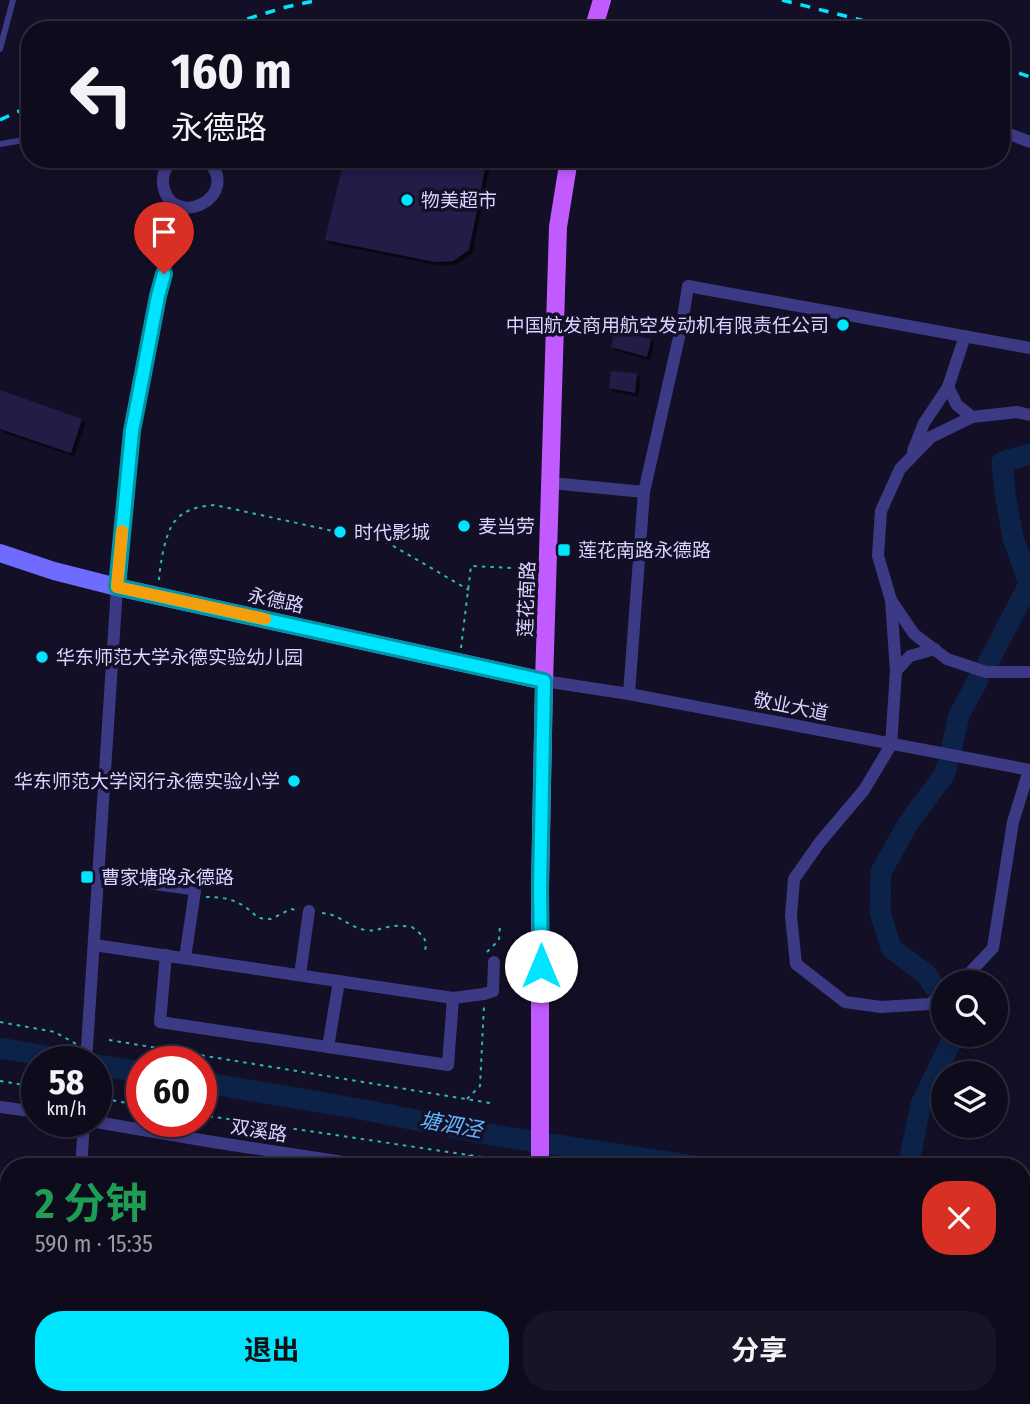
<!DOCTYPE html>
<html lang="zh">
<head>
<meta charset="utf-8">
<style>
  :root { --surface:#0e0b1c; --page:#171425; --text:#f1f3f6; --muted:#9b9ba3; --line:#2e2b3b; --accent:#00e5ff }
  body { margin:0; font-family:"Fira Sans Condensed","Noto Sans SC",sans-serif; background:var(--page); color:var(--text); height:100vh; display:flex; flex-direction:column; font-size:26px; white-space:nowrap }
  * { box-sizing:border-box; margin:0 }
  p { font-size:23px; color:var(--muted) }
  .icon { flex:none; width:38px; height:38px; fill:none; stroke:currentColor; stroke-width:2; stroke-linecap:round; stroke-linejoin:round }
  .map { position:relative; flex:1; overflow:hidden }
  .side { position:absolute; left:0px; top:1158px; width:1031px; height:247px; display:flex; flex-direction:column; background:var(--surface); border-radius:28px 28px 0 0; box-shadow:0 4px 10px #0003,0 0 0 2px var(--line) }
  .side>* { flex:none }
  .guide { position:absolute; left:21px; top:21px; width:989px; height:147px; border-radius:28px; box-shadow:0 4px 10px #0003,0 0 0 2px var(--line); background:#0e0b1c; color:var(--text); overflow:hidden }
  .controls { position:absolute; left:931px; top:970px; display:grid; gap:14px }
  .controls a { display:grid; place-items:center; width:77px; height:77px; border-radius:50%; background:var(--surface); box-shadow:0 4px 10px #0003,0 0 0 2px var(--line); font-size:35px }
  .speed { position:absolute; left:21px; top:1046px; display:flex; gap:14px; font-size:35px; font-weight:700; text-align:center }
  .speed>* { display:grid; place-content:center; width:91px; height:91px; border-radius:50%; background:var(--surface); box-shadow:0 4px 10px #0003,0 0 0 2px var(--line); line-height:1 }
  .speed small { font-size:18px; font-weight:400 }
  .speed .limit { border:10px solid #d22; background:#fff; color:#111 }
  .pin { position:absolute; display:grid; place-items:center; width:60px; height:60px; color:#fff; margin:-72px -30px; border-radius:50% 50% 50% 0; rotate:-45deg; box-shadow:0 0 7px #0007 }
  .pin .icon { rotate:45deg }
  .me { position:absolute; width:77px; margin:-38px; rotate:0deg; stroke-linejoin:round; filter:drop-shadow(0 0 5px #0008) }
  .turn { display:flex; align-items:center; gap:24px; height:147px; padding:0 35px; font-size:32px }
  .turn .icon { width:91px; height:91px; stroke-width:2.5 }
  .turn b { display:block; font-size:49px; line-height:60px }
  .round { display:grid; place-items:center; flex:none; width:74px; height:74px; border-radius:28px; background:var(--page) }
  .overview { display:flex; align-items:center; justify-content:space-between; height:119px; padding:0 35px }
  h1 { font-size:42px; font-weight:700; line-height:52px; color:#1e9e55 }
  .action { display:flex; gap:14px; margin-top:auto; padding:14px 35px }
  .action a { flex:1; height:80px; border-radius:28px; background:var(--accent); color:#111; font-size:28px; font-weight:700; line-height:80px; text-align:center }
  .action a+a { background:var(--page); color:var(--text) }
  .map>svg:first-child { display:block }
  .lines { fill:none; stroke-linecap:round; stroke-linejoin:round }
  .river { stroke:#0c2248; stroke-width:21 }
  .building { fill:#241b47; filter:url(#shadow) }
  .path { stroke:#2fb8b0; stroke-width:2; stroke-dasharray:3.5 5; stroke-linecap:butt }
  .lane { stroke:#3d3a85; stroke-width:6 }
  .street { stroke:#3d3a85; stroke-width:12 }
  .secondary { stroke:#6f6bff; stroke-width:18 }
  .primary { stroke:#c25bff; stroke-width:18 }
  .rail { stroke:#00e5ff; stroke-width:3.5; stroke-dasharray:10 9; stroke-linecap:butt }
  .route-casing { stroke:#0095a6; stroke-width:18 }
  .route { stroke:#00e5ff; stroke-width:12 }
  .slow { stroke:#f59e0b; stroke-width:12 }
  .poi-dot { fill:#00e5ff; stroke:#130f26; stroke-width:2.5 }
  .labels { text-anchor:middle; stroke-width:7; stroke-linejoin:round; paint-order:stroke }
  .poi-label { font-size:19px; fill:#d9d4ff; stroke:#130f26; text-anchor:start }
  .street-label { font-size:19px; fill:#d9d4ff; stroke:#130f26 }
  .water-label { font-size:21px; font-style:italic; fill:#62b6ff; stroke:#130f26 }
</style>
</head>
<body>
<div class="map">
<svg width="1030" height="1404" viewBox="0 0 1030 1404">
  <defs>
    <filter id="shadow"><feDropShadow dx="3.5" dy="3.5" stdDeviation="0" flood-color="#0009"/></filter>
  </defs>
  <rect width="100%" height="100%" fill="#130f26"/>
  <g class="lines">
    <!-- river -->
    <g class="river">
      <polyline points="988,663 1029,584 1013,538 1005,493 1002,462 1030,454"/>
      <polyline points="952,746 959,715 978,680"/>
      <polyline points="935,988 926,974 891,948 880,912 881,872 909,822 944,775 947,765"/>
      <polyline points="0,1048 82,1062"/>
      <polyline points="96,1065 142,1072"/>
      <polyline points="201,1082 360,1109 486,1134 700,1167"/>
      <polyline points="908,1167 921,1104 955,1034"/>
      <polyline points="1022,1218 1030,1219"/>
    </g>
  </g>
  <!-- building -->
  <g class="building">
    <polygon points="344,159 487,159 469,250 453,261 435,262 325,240"/>
    <polygon points="615,331 651,339 647,357 611,347"/>
    <polygon points="611,371 637,373 635,393 609,388"/>
    <polygon points="0,390 82,419 71,453 0,429"/>
    <polygon points="123,1156 182,1166 182,1167 121,1167"/>
    <polygon points="339,1396 427,1396 441,1398 440,1404 338,1404"/>
  </g>
  <g class="lines">
    <!-- path -->
    <g class="path">
      <path d="M159,580C160,564 165,533 175,521C185,509 200,506 215,505L388,543L469,590"/>
      <polyline points="461,648 471,566 533,569"/>
      <path d="M206,897C229,897 241,901 258,918L271,919L291,909L296,910"/>
      <path d="M322,913C339,914 349,927 365,930C375,932 380,928 388,927C395,925 404,926 412,927C423,936 429,939 424,954"/>
      <polyline points="487,952 499,940 500,925"/>
      <polyline points="0,1022 55,1032 76,1044"/>
      <polyline points="109,1040 490,1103"/>
      <polyline points="0,1081 37,1087"/>
      <polyline points="96,1097 142,1106"/>
      <polyline points="467,1099 480,1086 484,1005"/>
      <polyline points="201,1115 489,1158"/>
      <polyline points="467,1167 469,1155"/>
      <polyline points="118,1404 118,1396"/>
      <polyline points="331,1404 332,1396"/>
    </g>
    <!-- lane -->
    <g class="lane">
      <polyline points="0,49 13,0"/>
      <polyline points="0,144 30,139"/>
    </g>
    <!-- street -->
    <g class="street">
      <polyline points="1001,131 1030,142"/>
      <path d="M173,159C166,166 162,174 163,184C170,233 246,196 206,159"/>
      <polyline points="948,387 957,405 972,417"/>
      <polyline points="1030,415 1017,412 972,417 931,437 900,469 881,511 878,556 891,600 914,634 947,659 986,672 1030,672"/>
      <polyline points="913,451 924,423 948,387 965,336"/>
      <polyline points="551,483 644,492 629,694"/>
      <polyline points="644,492 682,324 688,286 1030,348"/>
      <polyline points="891,600 896,671 891,745 864,790 820,842 794,879 791,916 796,964 845,1002 881,1007 930,1004 943,994"/>
      <polyline points="896,671 910,656 935,649"/>
      <polyline points="544,681 629,694 1030,770"/>
      <polyline points="112,878 191,889 195,891 185,958"/>
      <polyline points="94,945 453,998 484,994 493,991 494,962"/>
      <polyline points="166,955 160,1022 448,1065 453,998"/>
      <polyline points="300,975 309,911"/>
      <polyline points="961,982 993,948 1013,822 1029,770"/>
      <polyline points="328,1047 339,981"/>
      <polyline points="86,1062 117,587 132,431 158,296 182,207"/>
      <polyline points="0,1107 37,1112"/>
      <polyline points="96,1122 213,1142 376,1167"/>
      <polyline points="81,1167 84,1122"/>
      <polyline points="132,1396 201,1404"/>
      <polyline points="42,1404 44,1396"/>
      <polyline points="76,1404 78,1396"/>
      <polyline points="223,1404 233,1397 275,1404"/>
      <polyline points="443,1404 443,1396"/>
    </g>
    <!-- secondary -->
    <polyline class="secondary" points="0,553 54,571 117,587 544,681"/>
    <!-- primary -->
    <g class="primary">
      <polyline points="593,30 602,0"/>
      <polyline points="540,1167 540,887 544,683 558,227 569,159"/>
      <polyline points="535,1404 535,1396"/>
    </g>
    <!-- rail -->
    <g class="rail">
      <polyline points="782,0 861,20 891,30"/>
      <polyline points="211,30 286,7 319,0"/>
      <polyline points="1001,67 1030,77"/>
      <polyline points="0,120 30,106"/>
    </g>
  </g>
  <g class="lines">
    <defs>
      <polyline id="route" points="164,274 158,296 132,431 117,587 544,681 540,887 541,966"/>
    </defs>
    <!-- route casing -->
    <use href="#route" class="route-casing"/>
    <!-- route -->
    <use href="#route" class="route"/>
    <!-- slow -->
    <polyline class="slow" points="122,531 117,587 265,619"/>
  </g>
  <!-- markers -->
  <g class="poi-dot">
    <circle cx="407" cy="200" r="7"/>
    <circle cx="843" cy="325" r="7"/>
    <circle cx="464" cy="526" r="7"/>
    <circle cx="340" cy="532" r="7"/>
    <rect x="557" y="543" width="14" height="14" rx="3.5"/>
    <circle cx="42" cy="657" r="7"/>
    <circle cx="294" cy="781" r="7"/>
    <rect x="80" y="870" width="14" height="14" rx="3.5"/>
  </g>
  <g class="labels">
    <!-- poi labels -->
    <g class="poi-label">
      <text x="421" y="207">物美超市</text>
      <text x="829" y="332" text-anchor="end">中国航发商用航空发动机有限责任公司</text>
      <text x="478" y="533">麦当劳</text>
      <text x="354" y="539">时代影城</text>
      <text x="578" y="557">莲花南路永德路</text>
      <text x="56" y="664">华东师范大学永德实验幼儿园</text>
      <text x="280" y="788" text-anchor="end">华东师范大学闵行永德实验小学</text>
      <text x="101" y="884">曹家塘路永德路</text>
    </g>
    <!-- street labels -->
    <g class="street-label">
      <text transform="translate(526 599) rotate(-88)" y="7">莲花南路</text>
      <text transform="translate(276 600) rotate(12)" y="7">永德路</text>
      <text transform="translate(791 706) rotate(11)" y="7">敬业大道</text>
      <text transform="translate(259 1130) rotate(9)" y="7">双溪路</text>
    </g>
    <!-- water labels -->
    <g class="water-label">
      <text transform="translate(451 1125) rotate(10)" y="7">塘泗泾</text>
    </g>
  </g>
</svg>
<div class="controls">
<a><svg class="icon" aria-label="search" viewBox="0 0 24 24"><circle cx="10" cy="10" r="6"/><path d="M15 15l6 6"/></svg></a>
<a><svg class="icon" aria-label="layers" viewBox="0 0 24 24"><path d="M12 4l9 5-9 5-9-5zM3 14l9 5 9-5"/></svg></a>
</div>
<div class="speed"><div>58<small>km/h</small></div><div class="limit">60</div></div>
<div class="pin" style="left:164px;top:274px;background:#d93025"><svg class="icon" aria-label="arrive" viewBox="0 0 24 24"><path d="M6 21V4h12l-3 4 3 4H6"/></svg></div>
<svg class="me" style="left:541px;top:966px" viewBox="-20 -20 40 40"><circle r="19" fill="#fff"/><path d="M0-13L10 11 0 6-10 11z" fill="#00e5ff"/></svg>
<div class="guide">
<div class="turn"><svg class="icon" aria-label="left" viewBox="0 0 24 24"><path d="M17 20v-9H6M10 6l-5 5 5 5"/></svg><div><b>160 m</b>永德路</div></div>
</div>
<section class="side">
<div class="overview"><div><h1>2 分钟</h1><p>590 m · 15:35</p></div><a class="round" style="background:#d93025;color:#fff"><svg class="icon" aria-label="close" viewBox="0 0 24 24"><path d="M6 6l12 12M18 6L6 18"/></svg></a></div>
<div class="action"><a>退出</a><a>分享</a></div>
</section>
</div>
</body>
</html>
